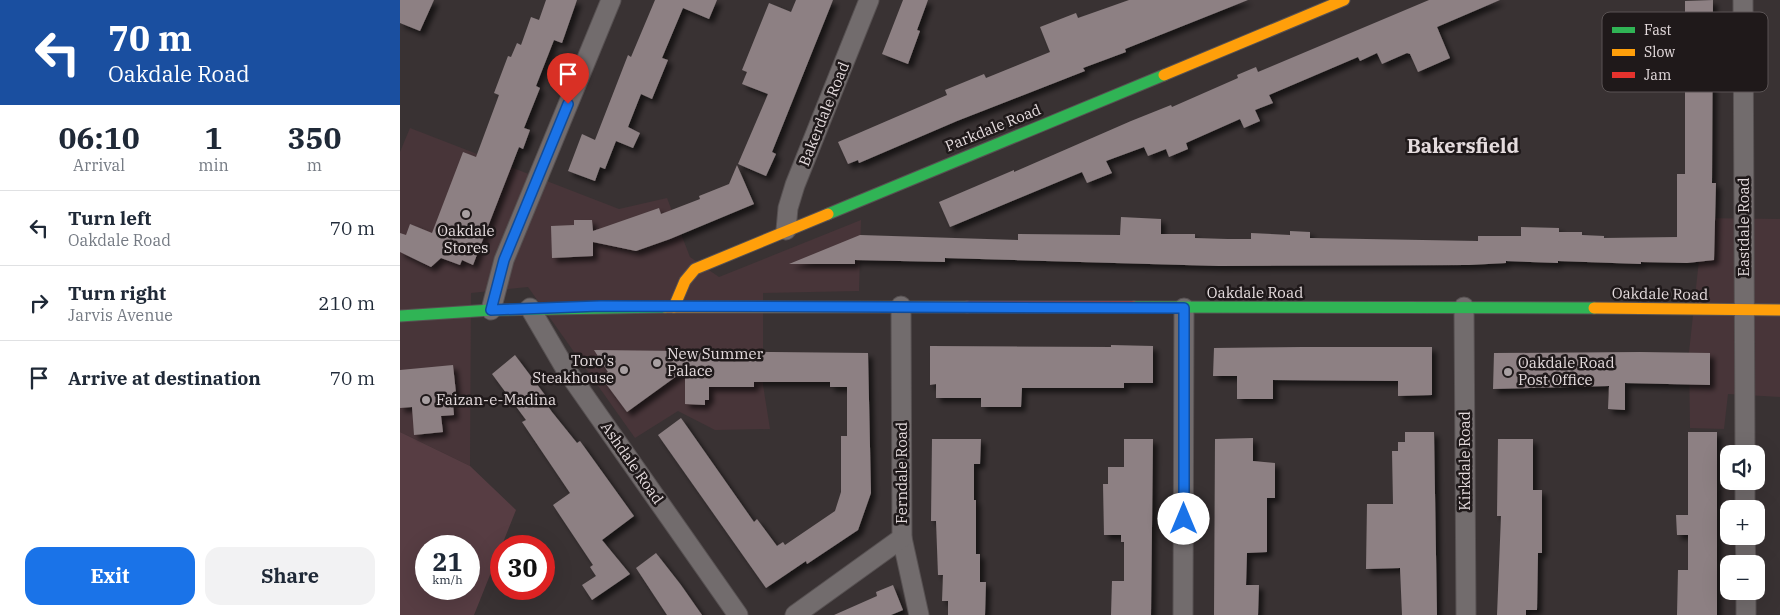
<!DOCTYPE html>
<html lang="en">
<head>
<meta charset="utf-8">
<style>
  :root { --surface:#fff; --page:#f2f2f3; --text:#1f2937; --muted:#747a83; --line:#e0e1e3; --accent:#1a73e8 }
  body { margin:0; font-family:"IBM Plex Serif",serif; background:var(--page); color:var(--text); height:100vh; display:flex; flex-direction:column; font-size:19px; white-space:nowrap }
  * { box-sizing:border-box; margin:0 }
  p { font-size:16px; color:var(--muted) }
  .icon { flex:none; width:28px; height:28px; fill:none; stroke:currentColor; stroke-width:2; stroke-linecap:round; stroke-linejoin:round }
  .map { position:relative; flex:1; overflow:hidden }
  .panel { display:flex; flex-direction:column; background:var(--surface); width:400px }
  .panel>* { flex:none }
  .hud { background:#1a4fa0; color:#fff; overflow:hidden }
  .buttons { position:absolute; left:1320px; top:445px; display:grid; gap:10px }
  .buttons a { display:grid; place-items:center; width:45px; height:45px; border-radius:10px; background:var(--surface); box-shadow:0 5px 20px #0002; font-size:25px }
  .speed { position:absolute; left:15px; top:535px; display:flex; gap:10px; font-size:25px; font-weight:700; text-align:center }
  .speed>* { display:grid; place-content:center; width:65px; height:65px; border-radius:50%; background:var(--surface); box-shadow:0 5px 20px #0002; line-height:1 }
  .speed small { font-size:12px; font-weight:400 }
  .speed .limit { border:8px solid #d22; background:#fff; color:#111 }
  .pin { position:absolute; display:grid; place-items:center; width:42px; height:42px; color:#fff; margin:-51px -21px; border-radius:50% 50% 50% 0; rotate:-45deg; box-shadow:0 0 5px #0007 }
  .pin .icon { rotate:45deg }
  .me { position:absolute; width:55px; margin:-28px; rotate:0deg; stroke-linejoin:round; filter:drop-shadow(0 0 4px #0008) }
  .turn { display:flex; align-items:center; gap:18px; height:105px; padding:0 25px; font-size:22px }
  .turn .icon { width:65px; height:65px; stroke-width:2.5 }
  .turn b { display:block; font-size:35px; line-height:42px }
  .eta { display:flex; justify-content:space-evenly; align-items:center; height:85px; text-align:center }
  .eta b { font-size:30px; font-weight:800; line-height:35px }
  .primary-button { display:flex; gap:10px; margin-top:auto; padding:10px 25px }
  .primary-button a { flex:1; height:58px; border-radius:15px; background:var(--accent); color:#fff; font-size:20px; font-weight:800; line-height:58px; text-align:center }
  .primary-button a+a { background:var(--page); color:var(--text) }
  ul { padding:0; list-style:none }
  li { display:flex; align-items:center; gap:15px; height:75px; padding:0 25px; border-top:1px solid var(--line) }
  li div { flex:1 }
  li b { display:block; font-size:19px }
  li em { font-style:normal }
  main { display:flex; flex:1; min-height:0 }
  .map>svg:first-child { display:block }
  .built { fill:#483539 }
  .green { fill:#573d43; fill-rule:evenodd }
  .building { fill:#8d8083; filter:url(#shadow) }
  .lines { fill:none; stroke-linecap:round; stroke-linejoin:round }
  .street-casing { stroke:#575152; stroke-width:21 }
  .fast-casing { stroke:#575152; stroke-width:13 }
  .slow-casing { stroke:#575152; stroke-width:13 }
  .jam-casing { stroke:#575152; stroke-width:13 }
  .street { stroke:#726c6d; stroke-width:19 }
  .fast { stroke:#30b455; stroke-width:11 }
  .slow { stroke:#ff9f0a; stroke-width:11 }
  .jam { stroke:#e5322d; stroke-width:11 }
  .route-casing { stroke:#114b97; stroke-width:12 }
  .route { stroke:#1a73e8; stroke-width:9 }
  .poi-dot { fill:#a8a0a2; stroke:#1f191a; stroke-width:2 }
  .labels { text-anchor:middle; stroke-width:5; stroke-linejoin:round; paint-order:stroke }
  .street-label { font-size:15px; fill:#e4dbdd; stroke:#1f191a }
  .poi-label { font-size:15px; fill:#e4dbdd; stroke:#1f191a; text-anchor:start }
  .district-label { font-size:20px; font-weight:bold; fill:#e4dbdd; stroke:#1f191a }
  .key { fill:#1f191a; stroke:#5a5354; stroke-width:1 }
  .key-label { font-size:14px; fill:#e4dbdd }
</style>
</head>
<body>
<main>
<section class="panel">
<div class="hud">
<div class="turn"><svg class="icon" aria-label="left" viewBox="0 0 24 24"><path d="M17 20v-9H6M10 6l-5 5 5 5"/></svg><div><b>70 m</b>Oakdale Road</div></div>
</div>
<div class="eta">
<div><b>06:10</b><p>Arrival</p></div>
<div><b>1</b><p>min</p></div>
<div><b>350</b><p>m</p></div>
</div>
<ul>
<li><svg class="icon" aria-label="left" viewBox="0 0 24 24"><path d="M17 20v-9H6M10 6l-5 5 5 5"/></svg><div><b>Turn left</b><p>Oakdale Road</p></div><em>70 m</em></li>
<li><svg class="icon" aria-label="right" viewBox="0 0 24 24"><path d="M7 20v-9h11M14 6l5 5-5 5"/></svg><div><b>Turn right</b><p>Jarvis Avenue</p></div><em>210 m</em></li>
<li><svg class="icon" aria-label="arrive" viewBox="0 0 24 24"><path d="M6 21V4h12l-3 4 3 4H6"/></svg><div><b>Arrive at destination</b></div><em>70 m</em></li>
</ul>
<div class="primary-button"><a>Exit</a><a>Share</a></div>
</section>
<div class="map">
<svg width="1380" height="615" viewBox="0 0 1380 615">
  <defs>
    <filter id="shadow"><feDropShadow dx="4.5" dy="4.5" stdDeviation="2.5" flood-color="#0009"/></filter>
  </defs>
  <rect width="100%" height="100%" fill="#393233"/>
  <!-- built -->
  <g class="built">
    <polygon points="10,128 219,209 267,198 290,257 319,277 461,220 459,291 363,293 363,385 370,429 315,430 278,411 235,438 128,287 71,293 70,466 0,432 0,152"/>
    <polygon points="1299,218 1380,219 1380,397 1328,394 1324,429 1290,428 1289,352 1299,260"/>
  </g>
  <!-- green -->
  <path class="green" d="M0,432L70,466L116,510L74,615H0ZM26,546H69V589H26Z"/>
  <!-- building -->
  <g class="building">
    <polygon points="0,0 34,0 20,31 0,23"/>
    <polygon points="146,0 177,0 162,43 154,40 136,86 140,88 124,128 130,130 123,149 119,147 73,265 62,260 60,265 41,258 31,267 0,252 0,233 6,235 10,224 32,233 63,152 76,157 99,95 94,93 108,56 111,57 117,43 121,45 131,17 139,20"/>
    <polygon points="255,0 317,0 309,19 283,8 262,58 268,60 252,99 241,94 228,127 240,133 233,148 216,141 205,169 200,167 195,181 168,171 182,134 195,140 228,55 231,57"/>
    <polygon points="396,0 433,0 372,152 376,154 366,176 338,164 368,94 342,84 347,72 342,70 369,3 391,12"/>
    <polygon points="503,0 528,0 517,30 520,31 508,64 482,54"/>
    <polygon points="729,0 848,0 725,49 726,52 683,68 685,71 557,121 459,163 458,160 448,164 438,142 547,95 545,90 584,74 586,78 650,52 640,27 676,13 678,18"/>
    <polygon points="1029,0 1100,0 1037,27 1050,58 1018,72 1010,54 1007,53 982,64 977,53 960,61 958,57 869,95 873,103 855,110 860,121 844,128 840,119 786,143 788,149 769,157 766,149 748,156 744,147 706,161 712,173 687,183 682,172 550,227 539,202 614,170 614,172 731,121 771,105 772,107 838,78 837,75 856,67 858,72"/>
    <polygon points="1313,0 1312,183 1316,183 1314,260 1287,263 1241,262 1241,264 1158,261 1158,263 1106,261 1106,263 1069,265 819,266 545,258 545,262 455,260 455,264 389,264 460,235 618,240 618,234 720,235 721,217 761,219 761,234 795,234 795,238 827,239 851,239 851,233 890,235 890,231 910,232 910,238 1078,241 1078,236 1121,236 1121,227 1159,228 1159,232 1182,232 1182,235 1204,236 1204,238 1277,237 1277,174 1285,174 1285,1"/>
    <polygon points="337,165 354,204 270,239 236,251 193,242 193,256 152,258 151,226 174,225 174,220 192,220 193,231 259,208 261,214 300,199 299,196 329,184"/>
    <polygon points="711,345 753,346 753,383 724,383 724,388 622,388 621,407 581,407 581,398 536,398 536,384 530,385 530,346 711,347"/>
    <polygon points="903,347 1032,347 1032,395 998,396 998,381 873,380 873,399 837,399 837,376 813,376 814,348"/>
    <polygon points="194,350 468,353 471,493 458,530 407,564 406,561 366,588 258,435 281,418 354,522 357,519 377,546 383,542 385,545 435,511 441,492 441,436 447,436 447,387 430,387 430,382 354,382 354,387 309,387 309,400 305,400 305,405 285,404 285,370 227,412 201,377 208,372"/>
    <polygon points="1240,352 1310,353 1310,385 1225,383 1225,410 1208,409 1209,386 1093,389 1094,353"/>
    <polygon points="115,355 145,395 142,398 152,412 177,443 180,441 234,516 202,540 230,574 192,600 182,585 196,576 190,567 193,565 153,505 170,493 122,422 126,420 92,374"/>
    <polygon points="53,365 56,393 52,393 54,415 41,416 43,432 14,435 12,407 0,408 0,370"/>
    <polygon points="1005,432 1034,432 1037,615 1002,615 1000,568 966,569 967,504 993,504 992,451 998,451 998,442 1005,442"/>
    <polygon points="1288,432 1317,432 1317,615 1277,615 1278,570 1288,570 1288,535 1277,535 1276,515 1288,515"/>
    <polygon points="853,438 853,461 875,463 875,498 867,498 867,552 847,553 846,585 859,585 858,615 814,615 815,439"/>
    <polygon points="532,439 581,439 580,464 574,464 574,500 576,500 576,554 580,554 580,582 586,582 585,615 548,615 548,601 542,601 543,575 538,575 536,521 531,521"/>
    <polygon points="724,439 753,439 751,615 711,615 712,581 724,581 724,542 721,542 721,535 704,535 703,484 708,484 708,467 724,467"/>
    <polygon points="1098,439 1133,439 1133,490 1142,490 1142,553 1138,553 1137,610 1126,610 1126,615 1097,615 1101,516 1097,516"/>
    <polygon points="256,553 281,585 302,615 267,615 236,568"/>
    <polygon points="493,585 503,610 491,615 434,615 477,596 476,592"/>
  </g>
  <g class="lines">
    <defs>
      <g id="street">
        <polyline points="1343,0 1345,454"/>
        <polyline points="386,230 388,208 395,185 469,0"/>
        <polyline points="1064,307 1066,615"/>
        <polyline points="130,308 165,368 338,615"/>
        <polyline points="91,310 104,260 211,0"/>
        <polyline points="1345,481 1345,509"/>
        <polyline points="1345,536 1346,564"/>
        <polyline points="502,538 519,615"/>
        <polyline points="1346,591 1346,615"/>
        <polyline points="395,615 502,538 501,306"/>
        <polyline points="783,615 784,308"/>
      </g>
      <g id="fast">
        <polyline points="428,214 764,75"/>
        <polyline points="734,307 1194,308"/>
        <polyline points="0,316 91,310 265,307"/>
      </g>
      <g id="slow">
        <polyline points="764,75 944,0"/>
        <polyline points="265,307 567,307"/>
        <polyline points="274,307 285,281 295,269 428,214"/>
        <polyline points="1194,308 1380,310"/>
      </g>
      <polyline id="jam" points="567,307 734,307"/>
    </defs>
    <!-- street casing -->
    <use href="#street" class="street-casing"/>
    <!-- fast casing -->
    <use href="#fast" class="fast-casing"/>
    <!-- slow casing -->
    <use href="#slow" class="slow-casing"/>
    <!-- jam casing -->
    <use href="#jam" class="jam-casing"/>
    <!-- street -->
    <use href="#street" class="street"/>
    <!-- fast -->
    <use href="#fast" class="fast"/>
    <!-- slow -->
    <use href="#slow" class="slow"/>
    <!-- jam -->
    <use href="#jam" class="jam"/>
  </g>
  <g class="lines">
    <defs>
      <polyline id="route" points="168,104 104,260 91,310 200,306 784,308 784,519"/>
    </defs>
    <!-- route casing -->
    <use href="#route" class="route-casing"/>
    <!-- route -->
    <use href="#route" class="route"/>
  </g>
  <!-- markers -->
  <g class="poi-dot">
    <circle cx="66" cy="214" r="5"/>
    <circle cx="257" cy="363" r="5"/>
    <circle cx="224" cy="370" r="5"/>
    <circle cx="1108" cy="372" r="5"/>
    <circle cx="26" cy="400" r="5"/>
  </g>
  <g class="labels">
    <!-- street labels -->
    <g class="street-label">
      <text transform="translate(424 114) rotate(-68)" y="5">Bakerdale Road</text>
      <text transform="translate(593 128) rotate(-22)" y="5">Parkdale Road</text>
      <text transform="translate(1344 227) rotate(-90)" y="5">Eastdale Road</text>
      <text x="855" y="298">Oakdale Road</text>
      <text transform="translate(1260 294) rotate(1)" y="5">Oakdale Road</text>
      <text transform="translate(1065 461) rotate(-90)" y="5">Kirkdale Road</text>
      <text transform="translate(232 463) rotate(55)" y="5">Ashdale Road</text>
      <text transform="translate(502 473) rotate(-90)" y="5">Ferndale Road</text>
    </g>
    <!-- poi labels -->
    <g class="poi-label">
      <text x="66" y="236" text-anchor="middle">Oakdale<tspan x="66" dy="17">Stores</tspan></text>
      <text x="267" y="359">New Summer<tspan x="267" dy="17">Palace</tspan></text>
      <text x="214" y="366" text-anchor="end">Toro's<tspan x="214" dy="17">Steakhouse</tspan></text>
      <text x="1118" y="368">Oakdale Road<tspan x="1118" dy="17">Post Office</tspan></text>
      <text x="36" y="405">Faizan-e-Madina</text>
    </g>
    <!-- district labels -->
    <g class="district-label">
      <text x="1063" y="153">Bakersfield</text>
    </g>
  </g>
  <!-- legend -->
  <rect x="1202" y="12" width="166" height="80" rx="8" class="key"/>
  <rect x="1212" y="27" width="23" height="6" fill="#30b455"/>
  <rect x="1212" y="49" width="23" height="7" fill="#ff9f0a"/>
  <rect x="1212" y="72" width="23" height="6" fill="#e5322d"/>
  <g class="key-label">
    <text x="1244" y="35">Fast</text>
    <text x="1244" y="57">Slow</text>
    <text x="1244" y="80">Jam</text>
  </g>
</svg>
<div class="buttons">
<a><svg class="icon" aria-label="sound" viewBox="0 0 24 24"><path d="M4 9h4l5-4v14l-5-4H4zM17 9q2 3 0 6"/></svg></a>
<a>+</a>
<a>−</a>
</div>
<div class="speed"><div>21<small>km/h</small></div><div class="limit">30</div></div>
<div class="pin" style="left:168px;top:104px;background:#d93025"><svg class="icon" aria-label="arrive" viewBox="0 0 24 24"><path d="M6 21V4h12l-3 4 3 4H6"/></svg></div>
<svg class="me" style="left:784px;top:519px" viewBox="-20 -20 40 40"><circle r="19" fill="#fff"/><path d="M0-13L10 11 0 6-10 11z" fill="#1a73e8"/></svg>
</div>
</main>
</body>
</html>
